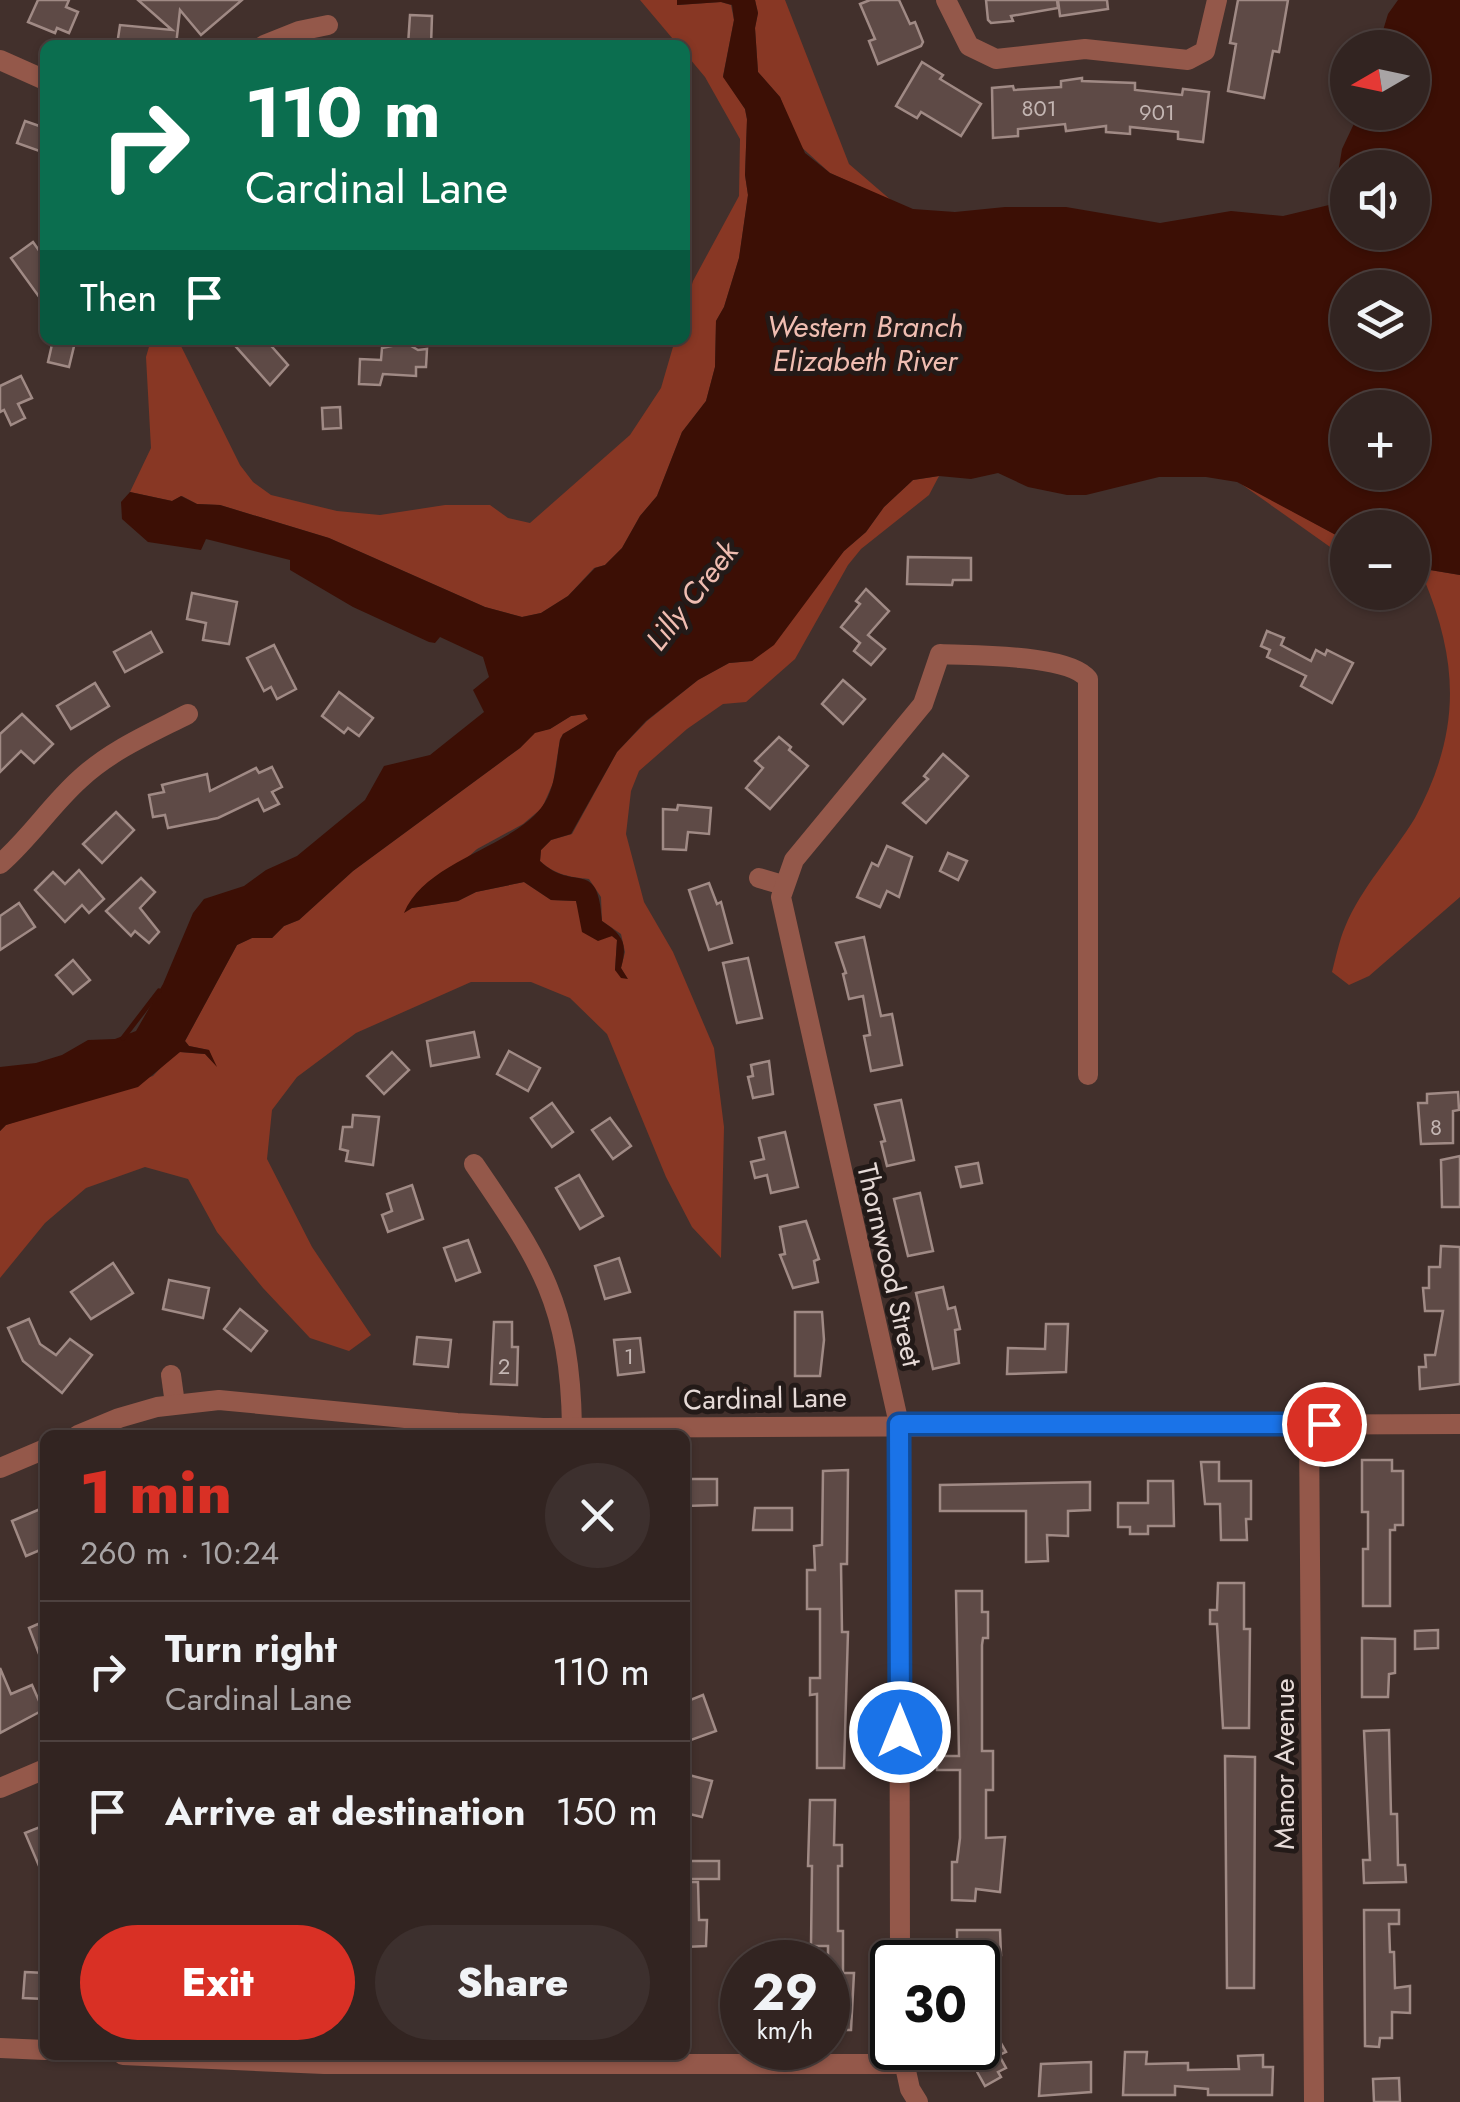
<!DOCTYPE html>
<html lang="en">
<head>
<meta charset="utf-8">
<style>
  :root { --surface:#322421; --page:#3d302e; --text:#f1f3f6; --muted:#a8a4a5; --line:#4d413f; --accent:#d93025 }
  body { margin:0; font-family:Jost,sans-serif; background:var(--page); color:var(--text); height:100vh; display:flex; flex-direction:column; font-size:38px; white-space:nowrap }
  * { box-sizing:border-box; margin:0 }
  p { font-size:32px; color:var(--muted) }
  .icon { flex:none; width:55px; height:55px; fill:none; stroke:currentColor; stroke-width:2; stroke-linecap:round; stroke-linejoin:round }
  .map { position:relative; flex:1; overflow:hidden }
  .panel { position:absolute; left:40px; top:1430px; width:650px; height:630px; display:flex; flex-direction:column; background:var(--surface); border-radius:15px; box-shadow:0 2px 8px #0004,0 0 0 2px var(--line) }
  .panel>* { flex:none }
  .hud { position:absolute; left:40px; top:40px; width:650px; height:305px; border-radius:15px; box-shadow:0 2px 8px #0004,0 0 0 2px var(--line); background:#0b6e4f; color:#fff; overflow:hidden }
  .needle { width:65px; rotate:261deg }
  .buttons { position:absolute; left:1330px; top:30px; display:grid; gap:20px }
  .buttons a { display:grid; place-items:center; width:100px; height:100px; border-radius:50%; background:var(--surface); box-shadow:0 2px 8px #0004,0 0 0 2px var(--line); font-size:50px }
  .speed { position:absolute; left:720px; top:1940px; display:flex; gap:20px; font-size:50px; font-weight:700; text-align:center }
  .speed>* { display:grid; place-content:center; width:130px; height:130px; border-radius:50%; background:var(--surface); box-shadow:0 2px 8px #0004,0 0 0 2px var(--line); line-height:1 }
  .speed small { font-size:25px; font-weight:400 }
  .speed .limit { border:5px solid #111; border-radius:15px; background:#fff; color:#111 }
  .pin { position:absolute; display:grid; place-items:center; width:85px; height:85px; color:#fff; margin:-42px; border:5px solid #fff; border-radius:50%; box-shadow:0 2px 10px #0007 }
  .me { position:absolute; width:110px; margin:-55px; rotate:0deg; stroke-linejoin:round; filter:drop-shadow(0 0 8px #0008) }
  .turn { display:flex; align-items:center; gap:35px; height:210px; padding:0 40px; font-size:45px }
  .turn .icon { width:130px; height:130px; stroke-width:2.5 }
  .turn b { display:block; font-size:70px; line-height:85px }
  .then { display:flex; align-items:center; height:95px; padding:0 40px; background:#0003; gap:20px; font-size:38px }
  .round { display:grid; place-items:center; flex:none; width:105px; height:105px; border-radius:52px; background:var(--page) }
  .head { display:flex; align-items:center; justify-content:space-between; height:170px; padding:0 40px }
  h1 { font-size:60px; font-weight:800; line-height:75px; color:var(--accent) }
  .cta { display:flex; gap:20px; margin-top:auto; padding:20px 40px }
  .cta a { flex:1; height:115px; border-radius:60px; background:var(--accent); color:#fff; font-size:40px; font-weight:800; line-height:115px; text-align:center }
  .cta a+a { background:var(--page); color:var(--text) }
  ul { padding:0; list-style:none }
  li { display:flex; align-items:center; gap:30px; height:140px; padding:0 40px; border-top:2px solid var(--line) }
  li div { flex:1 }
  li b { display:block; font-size:38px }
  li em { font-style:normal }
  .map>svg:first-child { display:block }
  .green { fill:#883724 }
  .water { fill:#3c0f05; fill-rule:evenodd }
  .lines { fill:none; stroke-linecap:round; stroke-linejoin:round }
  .stream { stroke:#3c0f05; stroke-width:5 }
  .building { fill:#5e4a46; stroke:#a08a85; stroke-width:2.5 }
  .minor { stroke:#94584a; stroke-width:20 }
  .route-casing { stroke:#114b97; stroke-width:25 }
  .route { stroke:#1a73e8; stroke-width:18 }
  .labels { text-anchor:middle; stroke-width:10; stroke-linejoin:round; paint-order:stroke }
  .number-label { font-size:22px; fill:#c4b6b3 }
  .street-label { font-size:28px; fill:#e6dad7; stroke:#231a18 }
  .water-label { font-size:30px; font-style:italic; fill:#f0bdb1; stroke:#231a18 }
</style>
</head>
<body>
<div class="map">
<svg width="1460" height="2102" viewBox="0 0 1460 2102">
  <rect width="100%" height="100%" fill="#42302c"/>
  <!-- green -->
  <g class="green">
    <polygon points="640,0 677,0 678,5 721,2 731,5 734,20 723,76 745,109 747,120 745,175 748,195 739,258 724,307 716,321 715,367 706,401 682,432 657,496 640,516 622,548 605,565 594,568 568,596 541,613 522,617 485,607 329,538 220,505 197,504 182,496 172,501 130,492 151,448 146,357 151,340 178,340 240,465 253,482 271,495 337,511 380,515 445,505 490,505 508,518 530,523 630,435 661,388 675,340 685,340 685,308 693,281 739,196 740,139 705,77 685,53 685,45 678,45"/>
    <polygon points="755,0 785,0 849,164 892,201 830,173 798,144 780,97 758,72 755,28 758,13"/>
    <path d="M939,476L929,495L861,549L848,565L795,659L746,702L723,704L687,729L639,771L631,791L626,834L644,902L673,952L714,1048L724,1127L721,1258L692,1227L666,1177L607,1034L570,998L531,982H471L356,1033L297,1077L272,1110L267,1159L312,1247L371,1335L349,1351L310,1338L263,1288L217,1232L188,1179L145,1167L86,1188L45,1223L0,1278V1131L6,1125L153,1076L173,1055L180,1052L205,1054L214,1063L209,1050L189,1046L185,1041L237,945L252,938H272L284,926L299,920L353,871L520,748L535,732L550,729L571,716L586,714L589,719L563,734L560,739L553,783L542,808L523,824L477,849L406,912L411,908L458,901L476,892L524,882L551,900L576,901L582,919L603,937L612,936L617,940L615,970L627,978L621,968L625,952L621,934L602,921L601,897L589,879C569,877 556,875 540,861L541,850L551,840L572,834L617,752L647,721L698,680L729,663L752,661L844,551L866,532L884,507L913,480Z"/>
    <polygon points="1237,481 1347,541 1347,557 1340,554"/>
    <path d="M1413,563L1424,569L1460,575V897L1369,976L1349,985L1332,972C1336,957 1339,941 1345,927C1361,888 1393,854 1415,818C1460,734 1460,666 1424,579H1413Z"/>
  </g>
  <!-- water -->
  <path class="water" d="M677,0H755L758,13L755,28L758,72L780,97L805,153L830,173L913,209L955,212L1005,207H1066L1160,223L1231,211L1283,216L1329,205L1335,191L1342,149L1359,113L1412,112V48L1378,47L1388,14L1398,0H1460V575L1424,569L1413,563L1412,528H1348L1347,541L1237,482L1206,477H1159L1086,495H1067L1028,487L998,473L971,479L939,476L913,480L884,507L866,532L844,551L774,645L752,661L729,663L698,680L646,721L617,752L571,834L551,840L541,850L540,861C575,894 598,856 602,921C623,935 628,943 621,968L628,979L621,978L615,970L617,940L612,936L598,941L582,932L576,901L551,900L524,882L476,892L458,901L412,908L404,913C425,861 510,848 541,808C556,789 556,762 560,740L563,734L588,719L585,714L571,716L550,729L535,733L520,748L353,871L299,920L284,926L272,938H252L237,945L185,1041L189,1046L209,1050L217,1067L205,1054L180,1052L138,1087L6,1125L0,1131V1067L36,1063L62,1055L88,1040L115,1039L136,1031L163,984L193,913L204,899L244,886L266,870L297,856L365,800L384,766L430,755L484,712L473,690L489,677L483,657L440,637L435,643L429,642L353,607L290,570V560L206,539L201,550L148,542L122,519L121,502L130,492L172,501L181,496L197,504L220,505L329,538L485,607L522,617L541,613L568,596L595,568L605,565L622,548L640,516L657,496L682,432L706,401L715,367L716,321L724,307L739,258L748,195L745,175L747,119L745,109L723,77L734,20L732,5L721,2L677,5ZM1348,168H1412V232H1348ZM1348,288H1412V352H1348ZM1348,408H1412V472H1348Z"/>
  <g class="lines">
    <!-- stream -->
    <polyline class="stream" points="123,1038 159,991"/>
  </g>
  <!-- building -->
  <g class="building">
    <polygon points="38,0 69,0 66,7 78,12 69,33 57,28 55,33 28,22"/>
    <polygon points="138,0 242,0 201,35 180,10 176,45 117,45 120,25 172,30"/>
    <polygon points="870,0 899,0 910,24 915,22 923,42 921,46 878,64 869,41 875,39 860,4"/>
    <polygon points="986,0 1057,0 1058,8 1011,16 1013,21 991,23 988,20"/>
    <polygon points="1058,0 1107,0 1108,9 1060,16"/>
    <polygon points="1238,0 1288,0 1279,52 1273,51 1264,98 1228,91 1236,44 1230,43"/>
    <polygon points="410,15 432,16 431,45 408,45"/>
    <polygon points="922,62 943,75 940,79 981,104 961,136 921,112 917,118 896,106"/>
    <polygon points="1082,78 1082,81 1135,83 1135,90 1182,95 1183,89 1209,92 1203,142 1178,139 1178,132 1130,127 1130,134 1106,132 1106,126 1066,131 1065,124 1018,129 1018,136 993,138 992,88 1013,86 1014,90 1061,87 1061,81"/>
    <polygon points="25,121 45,128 45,153 17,143"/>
    <polygon points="33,242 45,259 45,305 11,258"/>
    <polygon points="53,340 75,342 69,367 48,362"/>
    <polygon points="230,340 266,340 288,365 270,385"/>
    <polygon points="406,343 418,350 427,349 426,367 416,367 416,376 383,374 380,385 359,384 360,359 381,360 382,348"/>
    <polygon points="21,376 32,398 18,404 25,418 11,425 4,410 0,412 0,386"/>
    <polygon points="340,407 341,428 323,429 322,408"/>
    <polygon points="908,557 971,558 971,580 953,580 952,585 907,584"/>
    <polygon points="866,589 889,611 868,635 885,649 871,665 854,651 860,643 841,627 860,604 856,601"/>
    <polygon points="192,593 237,602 229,644 203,640 206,623 187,619"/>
    <polygon points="1267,631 1284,638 1281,645 1311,661 1316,650 1325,655 1327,650 1353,663 1332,703 1301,686 1306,676 1267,657 1270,650 1261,646"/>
    <polygon points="151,632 162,652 125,672 114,652"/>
    <polygon points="274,645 296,689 277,699 271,687 264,691 247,658"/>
    <polygon points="843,680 865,699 843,724 822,704"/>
    <polygon points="95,683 109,706 71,729 57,706"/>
    <polygon points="339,692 373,718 359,736 348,728 344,733 322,716"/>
    <polygon points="22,714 53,744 34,763 21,751 0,772 0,734"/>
    <polygon points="779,737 791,747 789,750 808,766 770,809 746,788 763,768 755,761"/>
    <polygon points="943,754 968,776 926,823 903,803 928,779 924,776"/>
    <polygon points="272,767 282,787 272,792 279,804 264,811 258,799 218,818 168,828 165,815 153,817 149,795 164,792 162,785 207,774 210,791 256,768 259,773"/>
    <polygon points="678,805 711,808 709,834 688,832 686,850 663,849 663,809 677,810"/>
    <polygon points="116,812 134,830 102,863 83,844"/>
    <polygon points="887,846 912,857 899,897 887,891 880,907 857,897 872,863 878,866"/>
    <polygon points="948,853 967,861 958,880 940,871"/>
    <polygon points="79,870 104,899 89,913 82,905 65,922 35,890 53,872 65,884"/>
    <polygon points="141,878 155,892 140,908 159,932 149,943 135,931 131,936 106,911"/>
    <polygon points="709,883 717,904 721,902 732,943 709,950 689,890"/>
    <polygon points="19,903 35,927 0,950 0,916"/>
    <polygon points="864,937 881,1016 892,1014 902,1065 871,1071 864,1036 870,1035 863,996 849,999 843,974 846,973 836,943"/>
    <polygon points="748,958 762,1018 737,1023 723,963"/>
    <polygon points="73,960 90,980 73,994 56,975"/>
    <polygon points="474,1032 479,1057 431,1066 427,1041"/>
    <polygon points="509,1051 540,1068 528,1091 497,1074"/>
    <polygon points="392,1052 409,1070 384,1094 367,1076"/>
    <polygon points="769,1061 773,1094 753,1098 748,1077 753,1076 751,1065"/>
    <polygon points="1458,1092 1459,1110 1453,1111 1453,1143 1421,1144 1418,1103 1427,1103 1427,1094"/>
    <polygon points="901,1100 914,1160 887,1166 881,1142 885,1141 875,1105"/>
    <polygon points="552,1103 573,1132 552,1147 531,1118"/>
    <polygon points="353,1115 379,1117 373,1165 346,1161 348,1151 340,1149 343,1127 352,1127"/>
    <polygon points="610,1118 631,1146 613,1159 592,1130"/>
    <polygon points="785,1132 798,1187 771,1193 767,1175 755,1178 751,1162 764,1159 759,1138"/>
    <polygon points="1460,1156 1460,1207 1442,1207 1441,1160"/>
    <polygon points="978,1163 982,1183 961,1187 956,1167"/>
    <polygon points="579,1175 603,1216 580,1229 556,1188"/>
    <polygon points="412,1185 423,1219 388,1232 382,1215 392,1211 387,1194"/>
    <polygon points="920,1193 933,1251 908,1256 894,1199"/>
    <polygon points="806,1221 819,1259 814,1261 818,1282 793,1288 780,1255 785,1254 780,1227"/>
    <polygon points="468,1240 480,1272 456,1281 444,1248"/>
    <polygon points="1441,1246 1460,1247 1460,1384 1420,1389 1419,1367 1426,1367 1425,1355 1435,1355 1443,1311 1425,1311 1423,1288 1429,1288 1429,1267 1440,1267"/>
    <polygon points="619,1258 630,1292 605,1299 595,1266"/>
    <polygon points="113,1263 133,1293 91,1319 71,1292"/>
    <polygon points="169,1280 209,1288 203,1318 163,1309"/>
    <polygon points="943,1287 948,1309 955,1307 960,1329 955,1330 959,1363 933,1369 916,1293"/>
    <polygon points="240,1309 267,1331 251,1351 224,1329"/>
    <polygon points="795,1312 822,1312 824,1340 820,1376 795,1376"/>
    <polygon points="29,1319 40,1344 56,1355 70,1339 92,1355 62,1393 23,1361 8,1328"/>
    <polygon points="494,1322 512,1322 512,1347 518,1347 517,1385 491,1384"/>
    <polygon points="1046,1324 1068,1324 1066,1372 1007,1374 1008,1348 1045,1349"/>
    <polygon points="417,1337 451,1340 448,1367 414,1364"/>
    <polygon points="640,1338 644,1372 618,1375 614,1340"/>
    <polygon points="1362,1460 1392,1460 1392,1471 1403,1471 1403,1525 1395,1525 1395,1530 1390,1530 1390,1606 1363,1606 1363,1549 1368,1549 1368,1512 1362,1512"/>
    <polygon points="1201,1462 1219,1462 1219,1481 1251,1481 1251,1519 1246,1519 1247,1540 1221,1540 1220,1504 1205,1504"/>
    <polygon points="848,1470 847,1564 841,1564 842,1632 848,1632 844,1768 817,1768 817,1694 810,1695 810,1678 820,1678 820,1609 807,1609 807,1570 815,1570 814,1546 822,1545 823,1471"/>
    <polygon points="685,1479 717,1479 717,1505 685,1506"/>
    <polygon points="1148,1481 1173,1481 1174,1526 1148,1526 1148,1534 1130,1534 1130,1527 1118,1527 1118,1503 1148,1503"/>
    <polygon points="1090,1482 1090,1510 1068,1511 1068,1536 1047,1535 1048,1561 1026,1562 1026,1511 940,1511 940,1485"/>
    <polygon points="45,1507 45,1548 26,1556 12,1521"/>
    <polygon points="755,1508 792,1508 792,1530 753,1530"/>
    <polygon points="1218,1583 1244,1583 1244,1629 1250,1629 1249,1728 1223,1728 1217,1624 1210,1624 1210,1610 1217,1610"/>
    <polygon points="956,1591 982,1591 982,1612 988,1612 988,1638 983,1638 982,1645 982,1751 993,1751 993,1790 986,1790 986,1838 1005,1837 1000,1892 976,1889 975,1901 952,1900 952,1862 957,1862 960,1838 960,1770 937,1770 937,1756 959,1756"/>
    <polygon points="45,1621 45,1666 44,1667 29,1628"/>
    <polygon points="1438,1630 1438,1648 1415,1649 1415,1631"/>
    <polygon points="1362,1638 1395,1639 1395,1673 1389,1674 1388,1697 1362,1697"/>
    <polygon points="0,1668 11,1694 32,1685 43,1710 0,1733"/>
    <polygon points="703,1695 716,1731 691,1740 685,1723 685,1702"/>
    <polygon points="1389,1730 1391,1814 1397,1814 1398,1865 1405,1865 1406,1882 1364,1883 1363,1860 1370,1860 1364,1731"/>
    <polygon points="1225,1756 1255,1757 1254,1988 1227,1988"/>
    <polygon points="685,1774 712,1781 702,1817 685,1813"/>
    <polygon points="810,1800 835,1800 834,1845 842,1845 842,1866 838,1866 838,1931 843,1931 843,1973 854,1973 851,2030 828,2030 828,1946 811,1946 812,1866 808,1866"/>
    <polygon points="45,1825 45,1880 25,1833"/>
    <rect x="685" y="1861" width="34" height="18"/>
    <polygon points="685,1882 698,1882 699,1920 707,1920 706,1946 685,1947"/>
    <polygon points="1364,1910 1399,1910 1399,1924 1389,1924 1390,1952 1394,1952 1395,1988 1410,1986 1410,2013 1392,2012 1392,2038 1380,2038 1379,2047 1365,2046"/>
    <polygon points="957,1930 1000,1930 1001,1955 990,1955 990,1962 957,1962"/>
    <polygon points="25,1972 45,1973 45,1999 23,1998"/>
    <polygon points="978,2015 993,2042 998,2038 1006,2052 999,2055 1006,2068 998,2072 1001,2077 985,2086 964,2048 978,2048"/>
    <polygon points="1125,2052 1147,2052 1146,2064 1188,2063 1188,2070 1239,2069 1238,2056 1263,2055 1263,2067 1273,2067 1272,2095 1208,2095 1208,2089 1175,2086 1175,2095 1123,2095"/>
    <polygon points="1091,2062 1091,2092 1039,2096 1041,2064"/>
    <polygon points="1399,2078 1400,2102 1374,2102 1373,2079"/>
  </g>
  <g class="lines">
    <!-- minor -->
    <g class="minor">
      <polyline points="946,0 969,46 996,59 1085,49 1188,60 1205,51 1217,0"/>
      <polyline points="264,45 299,31 328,25"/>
      <polyline points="0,60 45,80"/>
      <path d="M0,864C30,838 51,805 80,779C111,750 151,733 188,714"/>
      <polyline points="759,878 783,885"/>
      <path d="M474,1164C541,1262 570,1304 572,1427"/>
      <polyline points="171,1375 175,1404"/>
      <polyline points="1309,1425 1314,2102"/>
      <polyline points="78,1435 119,1418 157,1407 219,1400 457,1423 543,1428 1460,1424"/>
      <polyline points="0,1468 45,1449"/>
      <polyline points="0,1788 45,1769"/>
      <path d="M900,1962L899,1424L781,897L794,860L923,704L940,654C974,656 1069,654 1088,679V1075"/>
      <polyline points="0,2048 45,2050"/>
      <polyline points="901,2048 910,2089 918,2102"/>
      <polyline points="123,2055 324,2064 902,2064"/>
    </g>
  </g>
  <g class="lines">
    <defs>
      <polyline id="route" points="900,1732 899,1424 1324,1424"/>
    </defs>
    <!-- route casing -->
    <use href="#route" class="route-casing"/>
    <!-- route -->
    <use href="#route" class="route"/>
  </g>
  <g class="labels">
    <!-- number labels -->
    <g class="number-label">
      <text x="1039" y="116">801</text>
      <text x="1157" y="120">901</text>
      <text x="1436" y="1135">8</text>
      <text x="629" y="1364">1</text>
      <text x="504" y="1374">2</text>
    </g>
    <!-- street labels -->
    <g class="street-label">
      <text transform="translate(890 1265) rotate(77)" y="10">Thornwood Street</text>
      <text transform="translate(765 1398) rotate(-1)" y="10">Cardinal Lane</text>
      <text transform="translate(1284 1764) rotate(-90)" y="10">Manor Avenue</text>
    </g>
    <!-- water labels -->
    <g class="water-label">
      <text x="865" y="337">Western Branch<tspan x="865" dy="34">Elizabeth River</tspan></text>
      <text transform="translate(692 596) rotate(-52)" y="10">Lilly Creek</text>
    </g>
  </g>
</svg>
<div class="buttons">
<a><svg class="needle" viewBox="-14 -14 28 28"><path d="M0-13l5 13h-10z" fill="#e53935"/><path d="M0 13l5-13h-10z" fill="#a8a4a5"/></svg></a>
<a><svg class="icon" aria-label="sound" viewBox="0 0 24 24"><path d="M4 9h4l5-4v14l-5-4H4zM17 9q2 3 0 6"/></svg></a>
<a><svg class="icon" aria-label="layers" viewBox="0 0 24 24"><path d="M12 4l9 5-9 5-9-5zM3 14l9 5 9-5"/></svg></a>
<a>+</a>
<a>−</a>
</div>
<div class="speed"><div>29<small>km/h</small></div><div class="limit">30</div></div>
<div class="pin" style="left:1324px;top:1424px;background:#d93025"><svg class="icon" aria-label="arrive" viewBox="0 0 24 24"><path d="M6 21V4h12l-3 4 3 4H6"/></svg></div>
<svg class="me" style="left:900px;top:1732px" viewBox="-20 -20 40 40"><circle r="17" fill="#1a73e8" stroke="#fff" stroke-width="3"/><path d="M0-11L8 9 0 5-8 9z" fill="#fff"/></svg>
<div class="hud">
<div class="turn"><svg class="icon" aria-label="right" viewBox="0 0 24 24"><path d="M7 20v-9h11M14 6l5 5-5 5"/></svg><div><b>110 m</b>Cardinal Lane</div></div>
<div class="then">Then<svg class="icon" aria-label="arrive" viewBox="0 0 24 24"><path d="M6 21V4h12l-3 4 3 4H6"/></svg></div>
</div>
<section class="panel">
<div class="head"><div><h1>1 min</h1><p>260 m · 10:24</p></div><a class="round"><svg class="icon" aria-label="close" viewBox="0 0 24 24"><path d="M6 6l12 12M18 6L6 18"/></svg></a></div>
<ul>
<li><svg class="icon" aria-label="right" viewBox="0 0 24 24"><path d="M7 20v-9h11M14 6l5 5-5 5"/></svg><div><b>Turn right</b><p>Cardinal Lane</p></div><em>110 m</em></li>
<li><svg class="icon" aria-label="arrive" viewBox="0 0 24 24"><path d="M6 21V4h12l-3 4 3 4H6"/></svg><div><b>Arrive at destination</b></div><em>150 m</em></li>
</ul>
<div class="cta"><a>Exit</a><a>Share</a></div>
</section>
</div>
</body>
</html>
